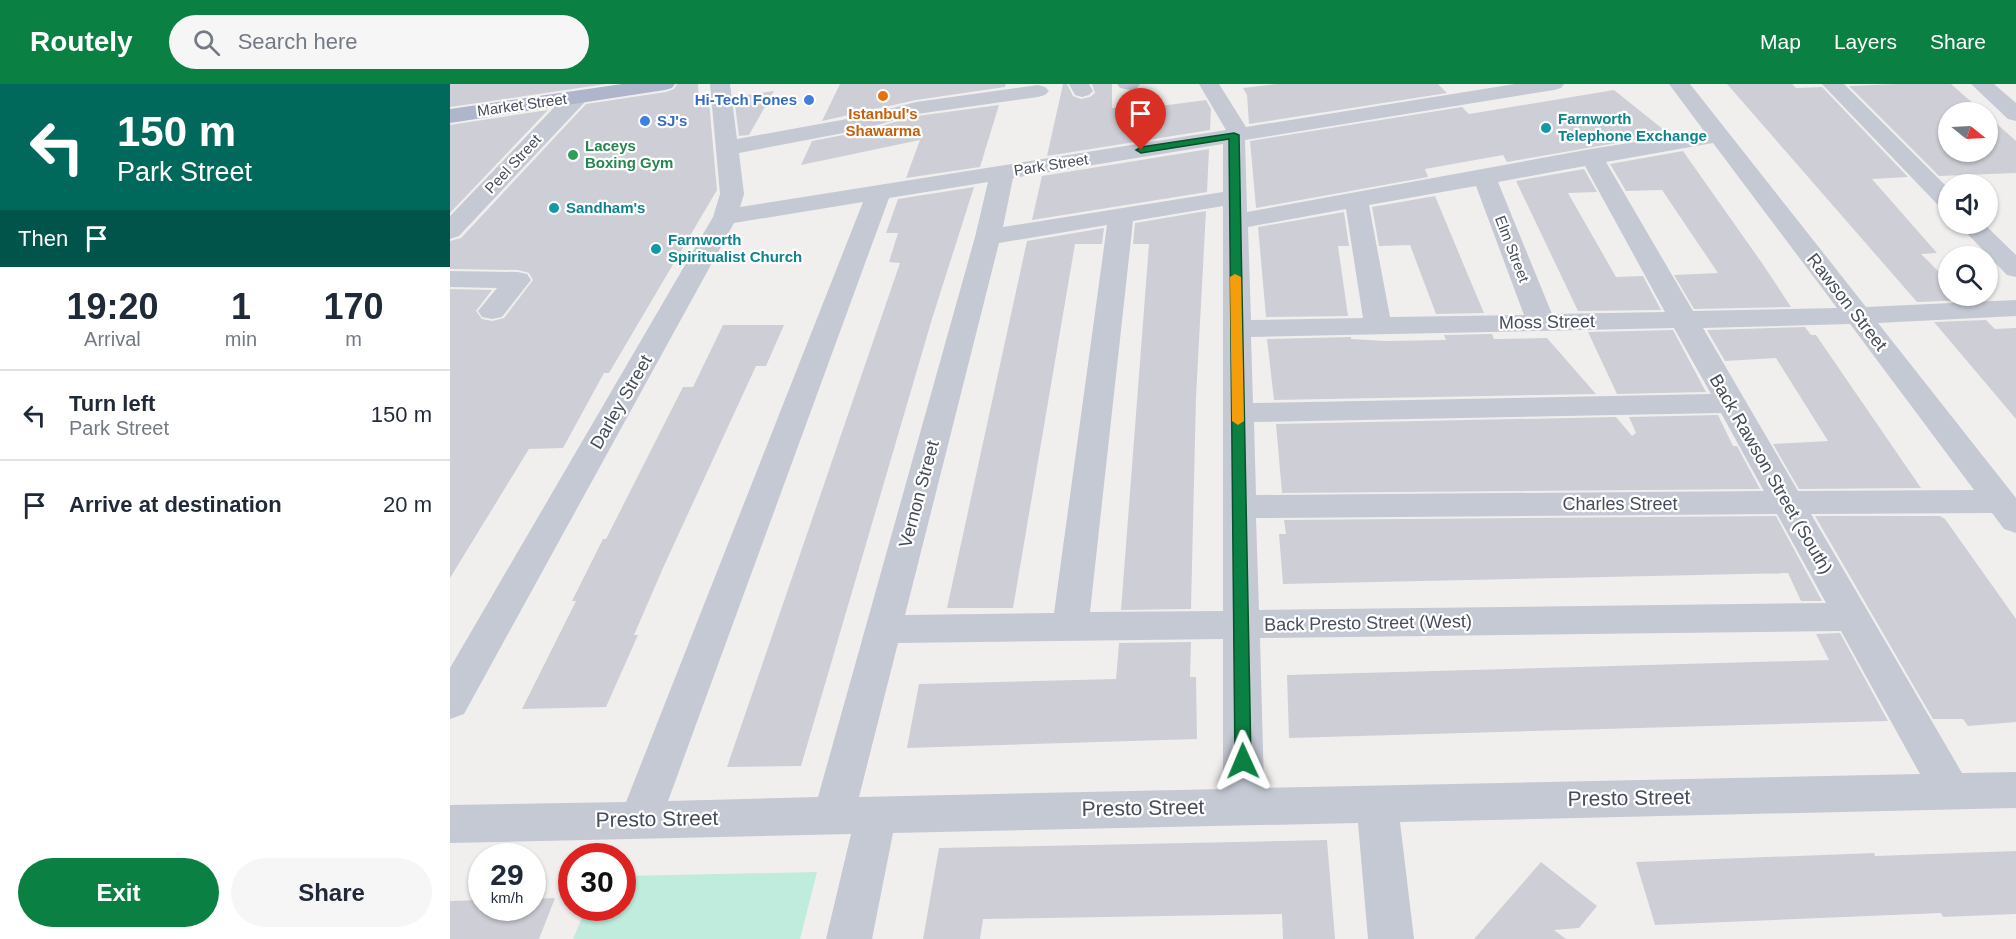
<!DOCTYPE html>
<html lang="en">
<head>
<meta charset="utf-8">
<style>
  :root { --surface:#fff; --page:#f6f6f7; --text:#1f2937; --muted:#747a83; --line:#e0e1e3; --accent:#0b8043 }
  body { margin:0; font-family:Arial,sans-serif; background:var(--page); color:var(--text); height:100vh; display:flex; flex-direction:column; font-size:22px; white-space:nowrap }
  * { box-sizing:border-box; margin:0 }
  p { font-size:20px; color:var(--muted) }
  .icon { flex:none; width:33px; height:33px; fill:none; stroke:currentColor; stroke-width:2; stroke-linecap:round; stroke-linejoin:round }
  .map { position:relative; flex:1; overflow:hidden }
  .panel { display:flex; flex-direction:column; background:var(--surface); width:450px }
  .panel>* { flex:none }
  .hud { background:#00695c; color:#fff; overflow:hidden }
  .needle { width:39px; rotate:108deg }
  .buttons { position:absolute; left:1488px; top:18px; display:grid; gap:12px }
  .buttons a { display:grid; place-items:center; width:60px; height:60px; border-radius:50%; background:var(--surface); box-shadow:0 2px 4px #0004; font-size:30px }
  .speed { position:absolute; left:18px; top:759px; display:flex; gap:12px; font-size:30px; font-weight:700; text-align:center }
  .speed>* { display:grid; place-content:center; width:78px; height:78px; border-radius:50%; background:var(--surface); box-shadow:0 2px 4px #0004; line-height:1 }
  .speed small { font-size:15px; font-weight:400 }
  .speed .limit { border:9px solid #d22; background:#fff; color:#111 }
  .pin { position:absolute; display:grid; place-items:center; width:51px; height:51px; color:#fff; margin:-62px -26px; border-radius:50% 50% 50% 0; rotate:-45deg; box-shadow:0 0 6px #0007 }
  .pin .icon { rotate:45deg }
  .me { position:absolute; width:66px; margin:-33px; rotate:359deg; stroke-linejoin:round; filter:drop-shadow(0 0 4px #0008) }
  .turn { display:flex; align-items:center; gap:21px; height:126px; padding:0 18px; font-size:27px }
  .turn .icon { width:78px; height:78px; stroke-width:2.5 }
  .turn b { display:block; font-size:42px; line-height:51px }
  .then { display:flex; align-items:center; height:57px; padding:0 18px; background:#0003; gap:12px; font-size:22px }
  .eta { display:flex; justify-content:space-evenly; align-items:center; height:102px; text-align:center }
  .eta b { font-size:36px; font-weight:600; line-height:42px }
  .button { display:flex; gap:12px; margin-top:auto; padding:12px 18px }
  .button a { flex:1; height:69px; border-radius:36px; background:var(--accent); color:#fff; font-size:24px; font-weight:600; line-height:69px; text-align:center }
  .button a+a { background:var(--page); color:var(--text) }
  ul { padding:0; list-style:none }
  li { display:flex; align-items:center; gap:18px; height:90px; padding:0 18px; border-top:2px solid var(--line) }
  li div { flex:1 }
  li b { display:block; font-size:22px }
  li em { font-style:normal }
  header { display:flex; align-items:center; gap:36px; box-sizing:border-box; height:84px; padding:0 30px; background:var(--accent); color:#fff }
  header strong { font-size:28px }
  nav { display:flex; gap:33px; margin-inline-start:auto; font-size:21px }
  .search { width:420px; height:54px; background:var(--page); display:flex; align-items:center; gap:15px; box-sizing:border-box; padding:0 21px; border-radius:33px; color:var(--muted); font-size:22px }
  main { display:flex; flex:1; min-height:0 }
  .map>svg:first-child { display:block }
  .green { fill:#bfecdc }
  .building { fill:#cecfd6 }
  .lines { fill:none; stroke-linecap:round; stroke-linejoin:round }
  .minor { fill:#c5c9d4; fill-rule:evenodd }
  .major { fill:#afb6cc; fill-rule:evenodd }
  .route { fill:#0b8043; stroke:#07532c; stroke-width:1.5 }
  .slow { fill:#f59e0b }
  .food-dot { fill:#e8710a; stroke:#fff; stroke-width:2 }
  .shop-dot { fill:#3f7fe0; stroke:#fff; stroke-width:2 }
  .culture-dot { fill:#0f9aa8; stroke:#fff; stroke-width:2 }
  .leisure-dot { fill:#2e9e5b; stroke:#fff; stroke-width:2 }
  .labels { text-anchor:middle; stroke-width:4.5; stroke-linejoin:round; paint-order:stroke }
  .far-shop-label { font-size:15px; font-weight:bold; fill:#366cbe; stroke:#fff; text-anchor:end }
  .far-street-label { font-size:15px; fill:#474c5a; stroke:#fff }
  .far-food-label { font-size:15px; font-weight:bold; fill:#c56008; stroke:#fff }
  .far-culture-label { font-size:15px; font-weight:bold; fill:#0d838f; stroke:#fff; text-anchor:start }
  .far-leisure-label { font-size:15px; font-weight:bold; fill:#27864d; stroke:#fff; text-anchor:start }
  .street-label { font-size:18px; fill:#474c5a; stroke:#fff }
  .near-street-label { font-size:21px; fill:#474c5a; stroke:#fff }
</style>
</head>
<body>
<header>
<strong>Routely</strong>
<div class="search"><svg class="icon" aria-label="search" viewBox="0 0 24 24"><circle cx="10" cy="10" r="6"/><path d="M15 15l6 6"/></svg>Search here</div>
<nav><a>Map</a><a>Layers</a><a>Share</a></nav>
</header>
<main>
<section class="panel">
<div class="hud">
<div class="turn"><svg class="icon" aria-label="left" viewBox="0 0 24 24"><path d="M17 20v-9H6M10 6l-5 5 5 5"/></svg><div><b>150 m</b>Park Street</div></div>
<div class="then">Then<svg class="icon" aria-label="arrive" viewBox="0 0 24 24"><path d="M6 21V4h12l-3 4 3 4H6"/></svg></div>
</div>
<div class="eta">
<div><b>19:20</b><p>Arrival</p></div>
<div><b>1</b><p>min</p></div>
<div><b>170</b><p>m</p></div>
</div>
<ul>
<li><svg class="icon" aria-label="left" viewBox="0 0 24 24"><path d="M17 20v-9H6M10 6l-5 5 5 5"/></svg><div><b>Turn left</b><p>Park Street</p></div><em>150 m</em></li>
<li><svg class="icon" aria-label="arrive" viewBox="0 0 24 24"><path d="M6 21V4h12l-3 4 3 4H6"/></svg><div><b>Arrive at destination</b></div><em>20 m</em></li>
</ul>
<div class="button"><a>Exit</a><a>Share</a></div>
</section>
<div class="map">
<svg width="1566" height="855" viewBox="0 0 1566 855">
  <rect width="100%" height="100%" fill="#f1efee"/>
  <!-- green -->
  <polygon class="green" points="367,788 350,855 123,855 136,824 172,824 173,792"/>
  <!-- building -->
  <g class="building">
    <polygon points="0,0 156,0 0,23"/>
    <polygon points="227,0 248,0 249,19 259,17 267,106 159,289 154,289 113,364 79,365 0,494 0,205 42,206 26,227 32,235 42,237 54,234 83,196 79,189 68,186 0,185 0,157 11,154 136,20 216,8 224,5"/>
    <polygon points="390,0 556,0 555,3 466,16 372,37"/>
    <polygon points="613,0 617,0 623,12 631,15 640,13 645,9 642,0 662,0 662,24 707,18 710,22 756,16 761,25 760,46 597,72"/>
    <polygon points="827,0 988,0 997,9 799,40 797,11 793,4"/>
    <polygon points="1277,0 1342,0 1346,4 1372,3 1458,93 1422,95 1487,169 1471,170 1498,197 1498,212 1512,212 1517,216 1467,218"/>
    <polygon points="1447,0 1501,0 1533,28 1498,28 1498,68 1538,68 1538,32 1566,57 1566,89 1489,92 1399,2"/>
    <polygon points="1164,6 1219,50 1057,78 1053,71 975,85 978,93 806,124 800,57 1012,23 1019,30"/>
    <polygon points="324,7 299,51 289,52 284,13"/>
    <polygon points="549,21 530,83 456,94 470,56 351,81 362,57 409,48 467,32"/>
    <polygon points="98,26 0,129 0,41"/>
    <polygon points="759,65 757,108 582,136 592,92"/>
    <polygon points="1233,67 1314,182 1341,223 1244,225 1224,191 1268,189 1212,106 1176,107 1160,80"/>
    <polygon points="1134,85 1147,108 1118,109 1166,193 1193,192 1211,226 1128,227 1066,97"/>
    <polygon points="524,103 482,235 351,682 277,683 450,179 439,178 448,149 436,149 448,115"/>
    <polygon points="985,112 1020,196 1034,229 986,230 960,161 929,162 922,123"/>
    <polygon points="756,127 746,313 741,525 671,526 699,160 683,160 685,139"/>
    <polygon points="894,128 899,162 888,162 898,232 816,233 808,143"/>
    <polygon points="654,144 652,160 625,160 563,524 497,524 577,157"/>
    <polygon points="1536,236 1545,245 1566,244 1566,335 1484,238"/>
    <polygon points="273,241 334,241 316,282 306,282 213,484 184,551 188,551 156,623 72,625 126,517 122,517 153,455 156,455 233,303 243,303"/>
    <polygon points="1355,243 1361,251 1366,251 1471,404 1349,405 1323,360 1378,357 1326,274 1275,277 1257,246"/>
    <polygon points="1223,246 1256,308 1167,310 1138,248"/>
    <polygon points="1042,250 1044,255 1097,254 1146,310 824,316 817,255 901,253 901,255 936,257 996,256 994,251"/>
    <polygon points="1268,331 1283,362 1287,362 1310,405 832,409 826,340 1166,333 1182,352 1186,349 1179,333"/>
    <polygon points="1326,432 1372,517 1351,517 1338,489 833,500 829,450 836,450 834,436"/>
    <polygon points="1365,432 1490,432 1495,435 1566,535 1566,638 1518,642 1513,635 1483,635"/>
    <polygon points="1390,549 1438,637 839,654 837,591 1379,576 1366,550"/>
    <polygon points="741,558 740,593 746,593 747,655 457,664 469,600 666,595 669,559"/>
    <polygon points="877,756 885,855 833,855 832,830 533,835 530,855 473,855 489,764"/>
    <polygon points="1566,767 1566,830 1493,833 1491,829 1205,841 1186,778 1424,769 1425,772"/>
    <polygon points="1091,778 1147,822 1129,844 1104,846 1116,855 1024,855"/>
    <polygon points="105,814 89,855 0,855 0,817 32,816 32,824 82,824 82,815"/>
  </g>
  <g class="lines">
    <!-- minor -->
    <g class="minor">
      <path d="M260,0H280L287,55L408,33L466,18L588,1L595,3L599,7L595,11L588,13L467,30L409,46L289,69L294,110L290,123L776,46L749,0H769L796,43L1065,0H1114L1111,4L1104,6L795,56L797,128L1141,65L1254,47L1219,0H1240L1416,223L1566,216V232L1428,239L1566,414V449L1554,445L1542,429L1361,430L1512,689L1566,688V724L950,738L964,855H918L908,739L443,749L422,855H376L401,750L0,759V721L176,718L413,118L284,139L14,630L0,635V584L263,133L270,110ZM1263,59L1387,224L1243,227L1156,78ZM773,60V108L553,143L563,94ZM1135,82L1215,228L1102,230L1048,98ZM538,98L525,153L368,713L218,717L439,114ZM1026,102L1074,231L940,233L919,121ZM773,122V527L640,528L683,137ZM896,125L913,234L801,236L798,143ZM657,141L604,529L455,531L549,159ZM1400,240L1524,406L1348,407L1253,244ZM1224,244L1261,310L803,319L801,253ZM1271,329L1314,407L806,411L804,338ZM1327,430L1376,519L809,526L806,434ZM1391,547L1470,690L814,704L810,554ZM773,555V705L409,713L448,559Z"/>
      <polygon points="619,0 639,0 643,7 639,11 632,13 625,11"/>
      <polygon points="667,0 690,0 687,4 680,6 670,4"/>
      <polygon points="1372,0 1394,0 1498,104 1498,124 1489,122"/>
      <polygon points="1521,0 1544,0 1566,19 1566,37 1558,35"/>
      <polygon points="126,8 134,9 137,14 134,19 9,152 0,155 0,132 118,9"/>
      <polygon points="1508,140 1534,140 1566,171 1566,193 1557,191"/>
      <polygon points="0,187 68,188 77,190 81,196 52,233 42,235 32,233 28,227 47,204 0,203"/>
    </g>
    <!-- major -->
    <polygon class="major" points="172,0 225,0 222,4 215,6 0,39 0,25"/>
  </g>
  <!-- route -->
  <polygon class="route" points="784,49 789,51 801,677 799,682 793,684 787,682 785,677 779,55 691,69 686,66 691,63"/>
  <!-- slow -->
  <polygon class="slow" points="785,190 791,193 794,337 788,341 782,337 780,193"/>
  <!-- markers -->
  <circle class="food-dot" cx="433" cy="12" r="6"/>
  <g class="shop-dot">
    <circle cx="359" cy="16" r="6"/>
    <circle cx="195" cy="37" r="6"/>
  </g>
  <g class="culture-dot">
    <circle cx="1096" cy="44" r="6"/>
    <circle cx="104" cy="124" r="6"/>
    <circle cx="206" cy="165" r="6"/>
  </g>
  <circle class="leisure-dot" cx="123" cy="71" r="6"/>
  <g class="labels">
    <!-- far-shop labels -->
    <g class="far-shop-label">
      <text x="347" y="21">Hi-Tech Fones</text>
      <text x="207" y="42" text-anchor="start">SJ's</text>
    </g>
    <!-- far-street labels -->
    <g class="far-street-label">
      <text transform="translate(72 21) rotate(-8)" y="5">Market Street</text>
      <text transform="translate(63 80) rotate(-47)" y="5">Peel Street</text>
      <text transform="translate(601 81) rotate(-9)" y="5">Park Street</text>
      <text transform="translate(1062 165) rotate(69)" y="5">Elm Street</text>
    </g>
    <!-- far-food labels -->
    <g class="far-food-label">
      <text x="433" y="35">Istanbul's<tspan x="433" dy="17">Shawarma</tspan></text>
    </g>
    <!-- far-culture labels -->
    <g class="far-culture-label">
      <text x="1108" y="40">Farnworth<tspan x="1108" dy="17">Telephone Exchange</tspan></text>
      <text x="116" y="129">Sandham's</text>
      <text x="218" y="161">Farnworth<tspan x="218" dy="17">Spiritualist Church</tspan></text>
    </g>
    <!-- far-leisure labels -->
    <g class="far-leisure-label">
      <text x="135" y="67">Laceys<tspan x="135" dy="17">Boxing Gym</tspan></text>
    </g>
    <!-- street labels -->
    <g class="street-label">
      <text transform="translate(1397 218) rotate(52)" y="6">Rawson Street</text>
      <text transform="translate(1097 238) rotate(-1)" y="6">Moss Street</text>
      <text transform="translate(171 318) rotate(-60)" y="6">Darley Street</text>
      <text transform="translate(1321 390) rotate(60)" y="6">Back Rawson Street (South)</text>
      <text transform="translate(469 410) rotate(-75)" y="6">Vernon Street</text>
      <text x="1170" y="426">Charles Street</text>
      <text transform="translate(918 539) rotate(-1)" y="6">Back Presto Street (West)</text>
    </g>
    <!-- near-street labels -->
    <g class="near-street-label">
      <text transform="translate(1179 714) rotate(-1)" y="7">Presto Street</text>
      <text transform="translate(693 724) rotate(-1)" y="7">Presto Street</text>
      <text transform="translate(207 735) rotate(-1)" y="7">Presto Street</text>
    </g>
  </g>
</svg>
<div class="buttons">
<a><svg class="needle" viewBox="-14 -14 28 28"><path d="M0-13l5 13h-10z" fill="#e53935"/><path d="M0 13l5-13h-10z" fill="#747a83"/></svg></a>
<a><svg class="icon" aria-label="sound" viewBox="0 0 24 24"><path d="M4 9h4l5-4v14l-5-4H4zM17 9q2 3 0 6"/></svg></a>
<a><svg class="icon" aria-label="search" viewBox="0 0 24 24"><circle cx="10" cy="10" r="6"/><path d="M15 15l6 6"/></svg></a>
</div>
<div class="speed"><div>29<small>km/h</small></div><div class="limit">30</div></div>
<div class="pin" style="left:691px;top:66px;background:#d93025"><svg class="icon" aria-label="arrive" viewBox="0 0 24 24"><path d="M6 21V4h12l-3 4 3 4H6"/></svg></div>
<svg class="me" style="left:793px;top:677px" viewBox="-20 -20 40 40"><path d="M0-17L14 15 0 8-14 15z" fill="#0b8043" stroke="#fff" stroke-width="4"/></svg>
</div>
</main>
</body>
</html>
